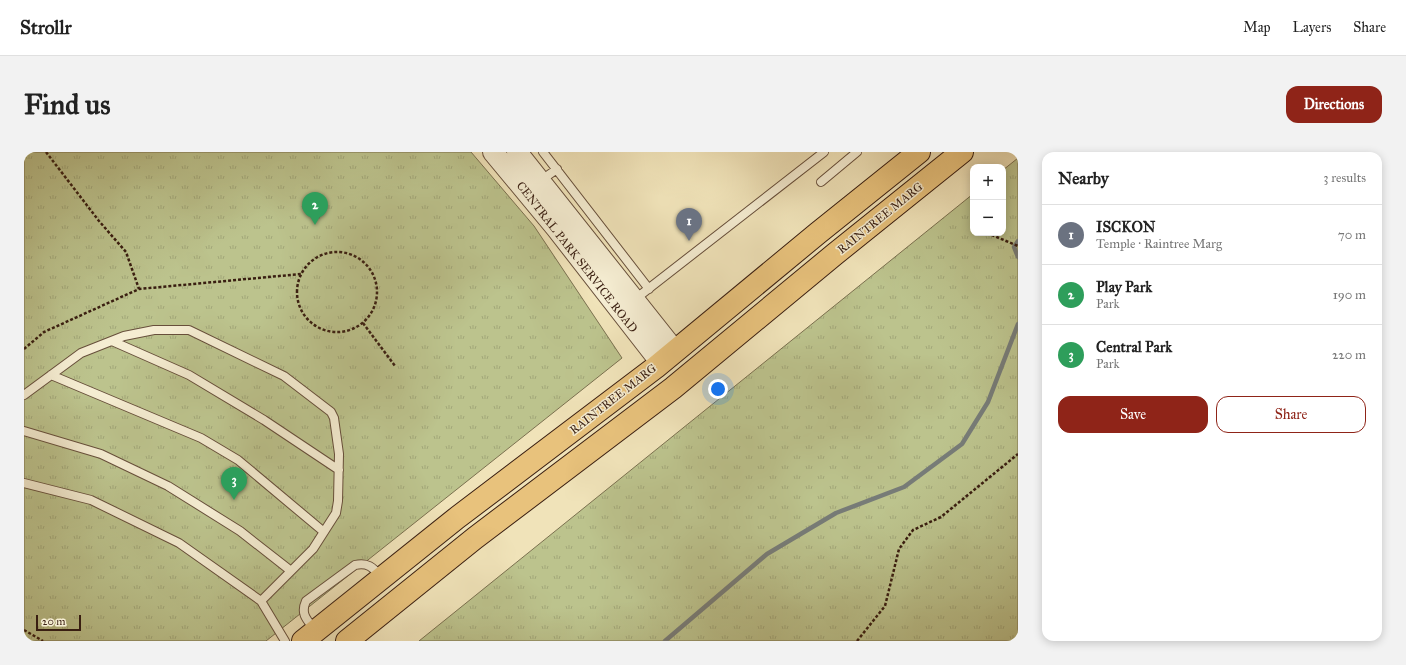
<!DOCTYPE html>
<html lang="en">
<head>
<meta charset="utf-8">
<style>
	body { margin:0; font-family:"IM FELL Great Primer",serif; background:#f2f2f2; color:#222 }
	.controls { position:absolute; right:12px; top:12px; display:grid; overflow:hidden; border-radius:8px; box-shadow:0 2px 10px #0003 }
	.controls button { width:36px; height:36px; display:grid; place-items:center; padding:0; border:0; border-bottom:1px solid #e0e0e0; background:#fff; color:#222; font:20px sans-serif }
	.scale { position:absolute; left:12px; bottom:10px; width:45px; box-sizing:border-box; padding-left:4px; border:2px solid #391e11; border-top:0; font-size:11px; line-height:14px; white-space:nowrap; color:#391e11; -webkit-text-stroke:3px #f5edd2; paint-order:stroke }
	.you { position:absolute; left:694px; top:237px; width:14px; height:14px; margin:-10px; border:3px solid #fff; border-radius:50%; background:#1a73e8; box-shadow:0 0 0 6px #1a73e833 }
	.badge { display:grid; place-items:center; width:26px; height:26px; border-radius:50%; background:#8f2418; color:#fff; font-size:13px; font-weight:700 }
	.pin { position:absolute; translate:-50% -33px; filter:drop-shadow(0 1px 2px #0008) }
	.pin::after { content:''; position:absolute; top:21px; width:14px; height:12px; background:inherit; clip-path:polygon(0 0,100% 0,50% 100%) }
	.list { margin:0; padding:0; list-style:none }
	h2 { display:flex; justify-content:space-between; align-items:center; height:52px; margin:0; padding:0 16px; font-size:17px }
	h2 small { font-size:13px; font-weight:400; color:#767676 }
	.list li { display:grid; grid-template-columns:26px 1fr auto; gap:12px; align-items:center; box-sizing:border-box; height:60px; padding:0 16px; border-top:1px solid #e0e0e0 }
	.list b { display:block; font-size:15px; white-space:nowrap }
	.list p { margin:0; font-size:13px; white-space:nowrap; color:#767676 }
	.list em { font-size:13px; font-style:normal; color:#767676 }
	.actions { display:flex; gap:8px; padding:12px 16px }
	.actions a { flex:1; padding:9px 0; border:1px solid #8f2418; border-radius:12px; text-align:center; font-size:14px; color:#8f2418 }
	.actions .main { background:#8f2418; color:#fff }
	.map { position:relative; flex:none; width:994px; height:489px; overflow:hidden; border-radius:12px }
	header { display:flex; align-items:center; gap:24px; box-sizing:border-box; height:56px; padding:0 20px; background:#fff; border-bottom:1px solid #e0e0e0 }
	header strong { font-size:19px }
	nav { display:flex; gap:22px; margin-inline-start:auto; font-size:14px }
	.intro { display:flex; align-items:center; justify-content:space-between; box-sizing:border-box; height:96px; padding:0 24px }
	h1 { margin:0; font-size:28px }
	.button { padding:10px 18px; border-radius:12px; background:#8f2418; color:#fff; font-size:14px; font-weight:700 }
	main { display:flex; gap:24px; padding:0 24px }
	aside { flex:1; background:#fff; border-radius:12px; box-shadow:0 2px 10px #0003 }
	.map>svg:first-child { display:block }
</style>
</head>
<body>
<header>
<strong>Strollr</strong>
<nav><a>Map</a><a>Layers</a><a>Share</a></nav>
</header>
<div class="intro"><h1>Find us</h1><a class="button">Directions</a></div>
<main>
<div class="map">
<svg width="994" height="489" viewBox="0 0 994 489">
	<defs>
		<pattern id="grass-tufts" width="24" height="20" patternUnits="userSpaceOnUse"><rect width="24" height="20" fill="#bcc38d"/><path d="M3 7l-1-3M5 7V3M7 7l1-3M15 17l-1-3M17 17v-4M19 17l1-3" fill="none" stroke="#a2a779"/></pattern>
	</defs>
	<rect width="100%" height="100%" fill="#f0e3b9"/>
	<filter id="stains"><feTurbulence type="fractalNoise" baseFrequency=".005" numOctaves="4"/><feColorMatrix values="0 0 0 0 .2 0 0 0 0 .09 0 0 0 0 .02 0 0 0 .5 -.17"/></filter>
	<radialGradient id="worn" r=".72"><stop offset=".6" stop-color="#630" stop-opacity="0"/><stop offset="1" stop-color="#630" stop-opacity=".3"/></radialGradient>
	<path fill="url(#grass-tufts)" stroke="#7a704f" d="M0 0H447L510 74 598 206 242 489H0Z
		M994 6V489H395L949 42V81H979V18Z"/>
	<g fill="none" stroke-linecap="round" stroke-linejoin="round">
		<path stroke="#777c78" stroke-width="4.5" d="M994 89 990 95 994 105
			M641 489 743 402 812 361 880 335 938 292 964 250 994 172"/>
		<g stroke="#674f3b" stroke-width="10">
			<path id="service" d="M519 0 625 137
				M516 29 533 17
				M797 30 833 0
				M610 148 800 0
				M88 189 165 223 240 268 315 318
				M27 223 177 286 214 308 300 380
				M0 243 57 201 100 184 130 178H165L260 224 307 260 310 266 315 302 314 349 312 361 289 397 237 449 261 489
				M0 279 77 302 144 334 216 379 267 419
				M0 331 67 348 155 391 237 449
				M291 478C283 468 276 462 282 449L331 413C343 410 349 415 357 425"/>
		</g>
		<g stroke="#674f3b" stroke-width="22">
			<path id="tertiary" d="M469 0 532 76 637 211
				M493 0 651 199"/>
		</g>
		<g stroke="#391e11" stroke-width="24">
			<path id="primary" d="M279 489 434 365 632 215 794 81 895 0
				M323 489 451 386 649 236 811 102 938 0"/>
		</g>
		<path stroke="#391e11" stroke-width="2.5" stroke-dasharray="3 2" stroke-linecap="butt" d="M22 0 75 69 102 100 115 137
			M963 81 994 94
			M273 140a40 40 0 1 1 80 0a40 40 0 1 1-80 0Z
			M339 171 371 214
			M0 197 20 180 115 137 277 122
			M0 478 19 489
			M833 489 861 454 875 397 889 378 917 365 994 302"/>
		<use href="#service" stroke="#f5edd2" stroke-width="8"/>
		<use href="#tertiary" stroke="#f5edd2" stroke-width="20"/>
		<use href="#primary" stroke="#e8c27c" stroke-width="22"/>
	</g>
	<g text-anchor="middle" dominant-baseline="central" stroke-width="3" stroke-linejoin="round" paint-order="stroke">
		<g font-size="12" fill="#391e11" stroke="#f5edd2">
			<text transform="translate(856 66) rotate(-39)">RAINTREE MARG</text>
			<text transform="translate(553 105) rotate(52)">CENTRAL PARK SERVICE ROAD</text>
			<text transform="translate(589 247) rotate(-38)">RAINTREE MARG</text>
		</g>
	</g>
	<rect width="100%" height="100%" filter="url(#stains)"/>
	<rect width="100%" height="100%" fill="url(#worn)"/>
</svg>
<div class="controls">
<button>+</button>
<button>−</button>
</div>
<div class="scale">20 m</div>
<div class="you"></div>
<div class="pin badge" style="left:665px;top:89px;background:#6b7280">1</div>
<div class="pin badge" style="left:291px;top:73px;background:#2e9e5b">2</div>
<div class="pin badge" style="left:210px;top:348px;background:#2e9e5b">3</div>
</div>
<aside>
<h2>Nearby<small>3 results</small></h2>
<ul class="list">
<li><span class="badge" style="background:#6b7280">1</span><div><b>ISCKON</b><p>Temple · Raintree Marg</p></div><em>70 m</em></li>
<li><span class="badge" style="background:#2e9e5b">2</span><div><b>Play Park</b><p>Park</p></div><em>190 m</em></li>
<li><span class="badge" style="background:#2e9e5b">3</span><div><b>Central Park</b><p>Park</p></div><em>220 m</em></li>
</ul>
<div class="actions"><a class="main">Save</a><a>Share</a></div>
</aside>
</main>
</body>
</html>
